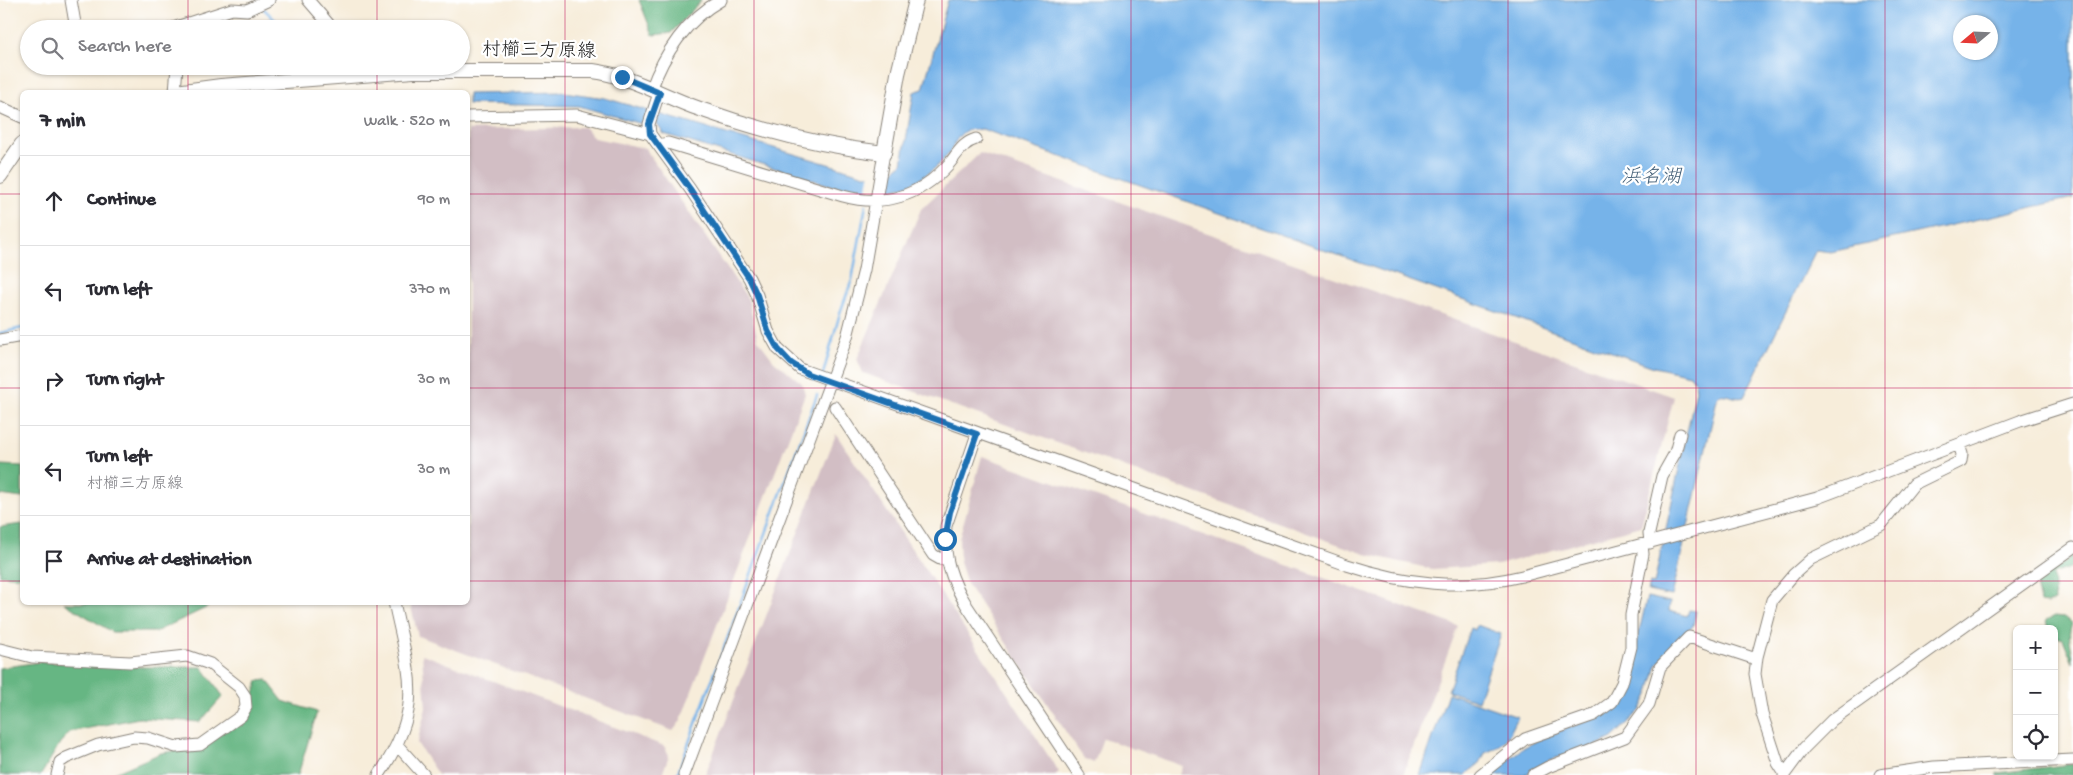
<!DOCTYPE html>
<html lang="en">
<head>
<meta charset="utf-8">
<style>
	body { margin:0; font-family:"Gochi Hand","Klee One",sans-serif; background:#f2f2f3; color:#2b2b33 }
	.controls { position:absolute; right:15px; bottom:15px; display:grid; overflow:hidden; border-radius:8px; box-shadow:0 1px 4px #0004 }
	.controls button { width:45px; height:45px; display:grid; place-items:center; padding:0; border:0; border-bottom:1px solid #e1e1e2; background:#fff; color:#2b2b33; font:25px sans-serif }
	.compass { position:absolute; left:1953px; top:15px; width:45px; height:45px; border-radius:50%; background:#fff; box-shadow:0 1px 4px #0004; rotate:251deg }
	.stop { position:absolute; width:15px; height:15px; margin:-11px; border:4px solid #1f6fb2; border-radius:50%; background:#fff }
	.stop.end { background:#1f6fb2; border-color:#fff; box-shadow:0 1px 5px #0008 }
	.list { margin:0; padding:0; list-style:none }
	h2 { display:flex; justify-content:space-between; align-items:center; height:65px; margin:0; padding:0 20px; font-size:21px }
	h2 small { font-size:16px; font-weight:400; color:#7c7c81 }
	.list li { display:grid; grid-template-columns:32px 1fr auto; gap:15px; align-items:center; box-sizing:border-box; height:90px; padding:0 20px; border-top:1px solid #e1e1e2 }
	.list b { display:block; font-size:19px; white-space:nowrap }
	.list p { margin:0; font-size:16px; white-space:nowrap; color:#7c7c81 }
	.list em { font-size:16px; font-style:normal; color:#7c7c81 }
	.icon { flex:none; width:28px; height:28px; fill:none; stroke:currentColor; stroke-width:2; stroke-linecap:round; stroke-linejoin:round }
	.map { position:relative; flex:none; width:2073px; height:775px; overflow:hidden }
	.search { position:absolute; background:#fff; box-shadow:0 1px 4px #0004; left:20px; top:20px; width:450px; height:55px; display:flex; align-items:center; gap:12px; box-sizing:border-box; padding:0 18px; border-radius:28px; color:#7c7c81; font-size:19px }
	.panel { position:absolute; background:#fff; box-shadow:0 1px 4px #0004; left:20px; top:90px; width:450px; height:515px; border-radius:8px }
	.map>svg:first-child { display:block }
</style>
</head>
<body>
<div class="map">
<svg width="2073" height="775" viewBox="0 0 2073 775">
	<rect width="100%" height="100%" fill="#fff"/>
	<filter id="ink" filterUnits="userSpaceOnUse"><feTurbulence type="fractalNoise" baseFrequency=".02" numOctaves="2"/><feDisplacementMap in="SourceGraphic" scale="10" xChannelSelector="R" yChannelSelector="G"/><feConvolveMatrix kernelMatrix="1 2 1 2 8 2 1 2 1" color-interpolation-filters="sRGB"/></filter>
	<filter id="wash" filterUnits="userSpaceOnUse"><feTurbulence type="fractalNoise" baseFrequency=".0096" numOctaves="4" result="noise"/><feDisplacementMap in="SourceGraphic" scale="20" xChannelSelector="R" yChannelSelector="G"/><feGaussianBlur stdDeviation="1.12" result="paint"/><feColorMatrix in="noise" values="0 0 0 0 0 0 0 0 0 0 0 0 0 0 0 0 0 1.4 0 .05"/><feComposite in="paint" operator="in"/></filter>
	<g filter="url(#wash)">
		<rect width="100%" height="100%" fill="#f7edda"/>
		<path fill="#d2bec4" d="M584 127 594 138 645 148 748 299 758 340 774 361 802 383 805 394 680 722 673 731 418 636 410 603 468 602V130Z
			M980 153 1674 397 1641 526 1498 565 1432 569 1365 554 863 373 857 359 921 209Z
			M836 434 1059 772 1055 775H705Z
			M982 456 1458 626 1403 775H1179L1182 766 1103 738 1094 763 1084 759 967 584 960 562 959 539Z
			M422 654 664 746 669 755 662 775H438L417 743 426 708Z"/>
		<path fill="#66b683" stroke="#416950" d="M639 0H702L671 33 653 35Z
			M0 465 22 466V498L0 495Z
			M22 524V577L0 575V527Z
			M2073 556V567L2053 574 2055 601 2047 604 2040 603 2036 584Z
			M64 603H211L208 607 155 632H112Z
			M2054 616 2064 617 2072 624C2066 637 2073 647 2073 663L2063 639 2054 636V629H2048L2046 620Z
			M39 662 137 667H202L223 696 200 722 139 718 70 732 60 743 41 775H0V668Z
			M267 680 283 701 317 712 298 775H110L161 753 203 747 249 712 258 681Z
			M2073 764V775H1996L1997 773Z"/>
		<path fill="#76b3e9" stroke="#496882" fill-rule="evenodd" d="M948 0H2073V198L1831 252 1816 250 1744 397C1736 400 1727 393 1718 395L1672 596 1648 591 1650 583 1654 584 1696 390 1695 382 1690 375 1654 367 982 129C977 130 971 129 967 130 956 135 953 149 946 157 917 189 889 194 849 191L664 134 656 123 642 124 579 106 468 104V94L564 92 605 98 865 175 892 172 902 164 914 92 923 89ZM1960 22H1990V52H1960Z
			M1647 597 1670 602 1669 611 1687 616 1689 610 1696 611 1693 626 1657 665 1649 693 1640 711 1612 738 1595 746 1549 760 1525 775H1488L1523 748 1538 740 1606 713 1619 703 1626 690Z
			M1477 625 1501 634 1478 701 1448 691 1470 628 1475 630Z
			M1448 693 1518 717C1508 737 1506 745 1485 753L1480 763 1465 775H1420Z"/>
		<path fill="#f7edda" d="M893 168 888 194 866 195 870 171Z"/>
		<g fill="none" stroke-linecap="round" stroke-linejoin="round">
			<path stroke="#76b3e9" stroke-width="2.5" d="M262 7 284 29
				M323 66 330 72
				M0 333 22 328
				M823 374 840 313 852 280 866 205
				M677 775 817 395"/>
		</g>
	</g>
	<g filter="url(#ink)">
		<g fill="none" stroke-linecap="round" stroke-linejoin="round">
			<g stroke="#8a847b" stroke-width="13">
				<path id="minor" d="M71 0 76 29
					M308 0 333 29
					M170 29 232 9 247 10 269 0
					M651 90C664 53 687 19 721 0
					M175 92 177 66
					M659 93 649 124 650 134 690 189 749 278 757 295 768 331 778 349 800 369 1347 565C1405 584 1461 591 1522 576L1817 498 2020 421 2073 404
					M0 107 22 117
					M468 117 577 115 650 134
					M658 145 668 143 843 196C883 207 919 197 948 165 957 155 962 143 976 139
					M0 340 22 336
					M835 407 933 555 940 559 946 558
					M977 434 946 526C943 557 951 580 967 606L1079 775
					M1650 543 1649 533 1662 476 1675 453 1680 434
					M0 649 32 657 130 662 187 656 210 664 239 687 245 696 246 707 241 716 200 745 176 747 148 738 134 737 98 745 66 758 60 762 57 775
					M398 746 424 775
					M1785 774 1778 763 1762 714 1755 674 1757 657 1772 600 1794 574 1811 559 1881 525 1914 484 1961 461 1962 454 1959 445
					M379 775C425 707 410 677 394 602
					M684 775 847 337 864 270 884 153
					M1480 775 1525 739 1594 715 1612 702 1622 683 1631 647V615L1643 554 1642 545
					M1533 775 1548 767 1625 737 1649 704 1660 667 1689 637 1756 659
					M1784 775 1804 748 1832 720 2073 548
					M1880 775 1934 767 2073 760"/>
			</g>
			<g stroke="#8a847b" stroke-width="16">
				<path id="major" d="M176 92 221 86 413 71H593C631 76 665 97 700 109 759 130 822 146 884 153L898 74 916 0
					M0 176 22 144"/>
			</g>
			<use href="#minor" stroke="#fff" stroke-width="11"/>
			<use href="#major" stroke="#fff" stroke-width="14"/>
		</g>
	</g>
	<g fill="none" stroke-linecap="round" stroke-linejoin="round" filter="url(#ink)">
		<path stroke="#1f6fb2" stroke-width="6" d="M622 77 660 93 649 124 650 134 690 189 749 278 757 295 768 331 778 349 791 363 808 374 977 434 950 512 945 539"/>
	</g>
	<path fill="none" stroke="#c2185b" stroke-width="1" stroke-opacity="0.55" d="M188 0V29M377 0V29M565 0V775M754 0V775M942 0V775M1131 0V775M1319 0V775M1508 0V775M1696 0V775M1885 0V775M188 66V92M377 66V92M0 194H22M468 194H2073M0 388H22M468 388H2073M0 581H22M468 581H2073M188 602V775M377 602V775"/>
	<g text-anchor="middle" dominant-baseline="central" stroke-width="4.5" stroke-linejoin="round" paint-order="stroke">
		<g font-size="19" fill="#1c1c1c" stroke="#fff">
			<text transform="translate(539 52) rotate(1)">村櫛三方原線</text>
		</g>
		<g font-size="20" font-style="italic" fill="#446078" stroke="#fff">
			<text x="1651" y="178">浜名湖</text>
		</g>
	</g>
</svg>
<div class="controls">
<button>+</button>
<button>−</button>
<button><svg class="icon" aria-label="locate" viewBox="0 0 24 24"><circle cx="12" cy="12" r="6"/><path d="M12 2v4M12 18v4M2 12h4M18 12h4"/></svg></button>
</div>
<svg class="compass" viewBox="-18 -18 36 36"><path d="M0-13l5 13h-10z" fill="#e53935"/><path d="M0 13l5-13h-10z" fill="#7c7c81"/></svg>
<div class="stop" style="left:945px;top:539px"></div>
<div class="stop end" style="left:622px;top:77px"></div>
<div class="search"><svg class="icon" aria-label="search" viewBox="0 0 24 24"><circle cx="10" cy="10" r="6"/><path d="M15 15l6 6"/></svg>Search here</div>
<section class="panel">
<h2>7 min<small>Walk · 520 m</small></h2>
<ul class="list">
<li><svg class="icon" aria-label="ahead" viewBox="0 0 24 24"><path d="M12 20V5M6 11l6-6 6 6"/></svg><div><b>Continue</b></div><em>90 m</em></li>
<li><svg class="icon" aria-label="left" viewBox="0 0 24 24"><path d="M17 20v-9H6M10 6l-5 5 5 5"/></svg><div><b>Turn left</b></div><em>370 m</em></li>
<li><svg class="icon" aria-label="right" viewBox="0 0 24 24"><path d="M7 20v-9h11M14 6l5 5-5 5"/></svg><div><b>Turn right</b></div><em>30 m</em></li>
<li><svg class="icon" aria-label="left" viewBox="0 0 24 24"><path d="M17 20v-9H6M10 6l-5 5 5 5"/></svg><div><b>Turn left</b><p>村櫛三方原線</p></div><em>30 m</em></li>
<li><svg class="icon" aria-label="arrive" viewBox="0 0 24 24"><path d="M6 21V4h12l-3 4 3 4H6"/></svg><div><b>Arrive at destination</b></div></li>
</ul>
</section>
</div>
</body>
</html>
